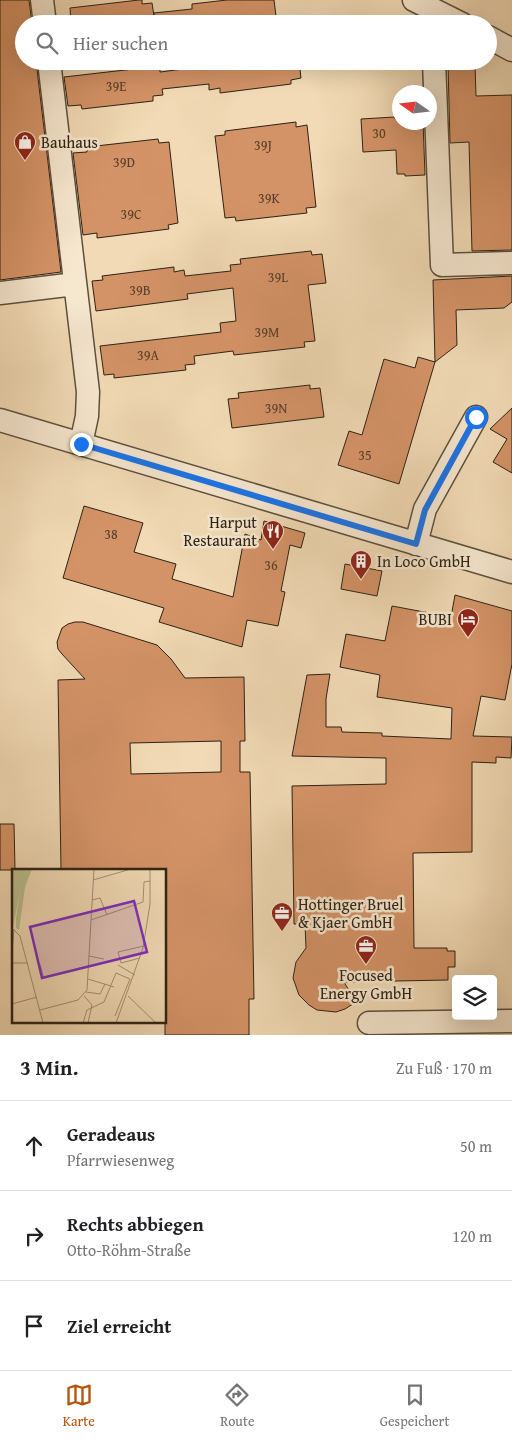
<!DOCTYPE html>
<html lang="de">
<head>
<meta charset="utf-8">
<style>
	body { margin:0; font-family:"Gentium Book Plus",serif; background:#f6f6f6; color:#202124 }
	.controls { position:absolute; right:15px; bottom:15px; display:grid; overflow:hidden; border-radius:5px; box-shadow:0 5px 20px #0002 }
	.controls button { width:45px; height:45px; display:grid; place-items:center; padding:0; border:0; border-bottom:1px solid #e0e0e0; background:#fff; color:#202124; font:25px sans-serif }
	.compass { position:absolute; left:392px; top:85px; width:45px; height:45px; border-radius:50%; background:#fff; box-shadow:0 5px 20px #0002; rotate:284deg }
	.stop { position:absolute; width:15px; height:15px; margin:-11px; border:4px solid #1a73e8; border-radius:50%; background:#fff }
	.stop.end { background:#1a73e8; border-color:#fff; box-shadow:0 1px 5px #0008 }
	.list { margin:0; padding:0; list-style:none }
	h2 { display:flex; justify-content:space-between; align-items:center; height:65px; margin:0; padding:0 20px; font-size:21px }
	h2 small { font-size:16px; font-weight:400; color:#757577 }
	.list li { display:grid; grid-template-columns:32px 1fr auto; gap:15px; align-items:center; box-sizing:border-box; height:90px; padding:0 20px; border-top:1px solid #e0e0e0 }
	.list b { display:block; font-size:19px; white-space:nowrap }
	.list p { margin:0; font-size:16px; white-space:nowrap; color:#757577 }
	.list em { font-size:16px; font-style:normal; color:#757577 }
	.icon { flex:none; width:28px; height:28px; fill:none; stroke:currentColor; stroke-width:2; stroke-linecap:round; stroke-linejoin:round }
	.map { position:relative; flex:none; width:512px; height:1035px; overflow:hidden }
	.search { position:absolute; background:#fff; box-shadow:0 5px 20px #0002; left:15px; right:15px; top:15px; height:55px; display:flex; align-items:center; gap:12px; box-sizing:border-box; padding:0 18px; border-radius:28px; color:#757577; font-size:19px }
	.sheet { height:335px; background:#fff }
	nav { display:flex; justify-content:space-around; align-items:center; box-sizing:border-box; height:70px; border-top:1px solid #e0e0e0; background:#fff; font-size:14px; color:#757577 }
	nav a { display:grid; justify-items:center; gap:2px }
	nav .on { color:#b45309 }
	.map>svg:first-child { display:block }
</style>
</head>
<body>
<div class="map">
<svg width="512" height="1035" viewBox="0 0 512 1035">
	<rect width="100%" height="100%" fill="#f1dab5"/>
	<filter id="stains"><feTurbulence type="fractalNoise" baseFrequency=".004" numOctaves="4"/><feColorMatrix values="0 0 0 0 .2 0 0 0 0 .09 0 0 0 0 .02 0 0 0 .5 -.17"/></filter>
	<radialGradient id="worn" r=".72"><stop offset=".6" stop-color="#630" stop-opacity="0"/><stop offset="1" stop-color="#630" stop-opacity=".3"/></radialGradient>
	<path fill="#d49367" stroke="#2d2215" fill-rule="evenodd" d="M0 0H29L32 24H24V61H36L61 272 0 280Z
		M139 0H142V4L152 3 155 23 154 13 192 9V4L227 0H274L277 24H71L70 8Z
		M206 61H299L301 78 291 80V84L220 93V88L209 90V84L162 89 163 95 153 96V101L82 109 81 105 68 106 64 77 160 66V72L206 66Z
		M448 64H475L476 96 512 95V250L472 251 469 142 450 143Z
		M395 117V119H400V122H423L425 175 405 176V174H397L396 150 363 152 361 119Z
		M296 122V127L307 125 316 207 306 208 307 213 236 221 235 217 225 218 215 136 225 135V131Z
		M158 139 159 143 169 142 178 223 168 225 169 229 97 238V233L83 235 73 153 87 152V147Z
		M311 251 312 255 322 254 326 283 308 285 315 341 304 342 305 347 234 355 233 351 194 356 195 364 185 365 186 370 114 378V374L104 375 100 346 221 332 220 323 236 321 233 288 187 294 188 299 96 311 92 281 103 280 102 276 174 267V272L184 270 185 276 231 271 230 265 241 264 240 259Z
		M512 276V302L504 308 456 310 457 345 435 362 433 280Z
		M418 357 435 362 399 484 338 465 349 431 362 435 384 359 415 368Z
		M310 385V389L320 388 324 417 232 428 228 399 239 398 238 393Z
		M512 408V473L493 462 507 439 490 429Z
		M84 506 143 523 134 552 176 564 172 579 233 597 245 534 261 540 264 521 305 533 301 548 290 545 281 591 285 592 278 626 247 620 242 647 159 622 164 608 63 578Z
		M345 564 382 571 377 596 341 589Z
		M455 595 512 611V664L505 700 481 696 473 736 512 737 511 758 496 757V763L472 762V852L413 853 414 948H447V951H455V967H448V980L344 982 356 1002 345 1009 336 1012 317 1010 309 1005 299 995 293 978 296 962 306 948 305 924H294L292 786 386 784V758L292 756 307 675 330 674 326 699V727H341L342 732 382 733V736L451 739 452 708 377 697 380 675 340 667 346 634 385 641 392 606 451 617Z
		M75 622H83L157 645 171 659 185 678 244 677 245 741H240V772H250L254 999H249V1035H165V870H61L58 680 85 679 62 654 58 649 57 642 62 628 68 624ZM221 741V772L131 774 130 743Z
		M0 824H14L15 870H0Z"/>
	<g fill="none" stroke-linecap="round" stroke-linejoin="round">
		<g stroke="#5e503d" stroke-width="25">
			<path id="minor" d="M42 0 45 24
				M414 0 462 24
				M488 37 512 50
				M49 61 88 392 87 416 81 444
				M434 61 442 265 512 263
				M0 293 75 284
				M0 420 512 572
				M416 544 425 509 476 417
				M369 1023 512 1021"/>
		</g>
		<use href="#minor" stroke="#f6e7cf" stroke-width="22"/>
	</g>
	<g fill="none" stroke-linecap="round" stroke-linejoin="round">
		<path stroke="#1a73e8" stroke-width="6" d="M81 444 416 544 425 510 476 417"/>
	</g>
	<defs>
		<g id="shop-pin" transform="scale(1.125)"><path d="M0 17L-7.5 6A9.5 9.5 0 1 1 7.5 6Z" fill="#8f2418" stroke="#f6e7cf"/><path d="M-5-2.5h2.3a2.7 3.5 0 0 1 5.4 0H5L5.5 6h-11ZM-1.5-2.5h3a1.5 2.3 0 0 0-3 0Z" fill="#fff"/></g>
		<g id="restaurant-pin" transform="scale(1.125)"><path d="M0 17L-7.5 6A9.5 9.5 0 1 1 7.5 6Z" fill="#8f2418" stroke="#f6e7cf"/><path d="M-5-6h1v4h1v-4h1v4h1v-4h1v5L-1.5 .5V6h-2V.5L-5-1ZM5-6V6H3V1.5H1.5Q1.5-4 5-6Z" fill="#fff"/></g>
		<g id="building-pin" transform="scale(1.125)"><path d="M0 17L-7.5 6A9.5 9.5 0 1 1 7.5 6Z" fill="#8f2418" stroke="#f6e7cf"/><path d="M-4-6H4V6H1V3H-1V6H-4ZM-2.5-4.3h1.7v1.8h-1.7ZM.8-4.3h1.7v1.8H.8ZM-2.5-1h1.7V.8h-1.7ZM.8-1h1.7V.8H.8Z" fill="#fff"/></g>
		<g id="hotel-pin" transform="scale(1.125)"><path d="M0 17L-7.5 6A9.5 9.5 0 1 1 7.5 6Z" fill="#8f2418" stroke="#f6e7cf"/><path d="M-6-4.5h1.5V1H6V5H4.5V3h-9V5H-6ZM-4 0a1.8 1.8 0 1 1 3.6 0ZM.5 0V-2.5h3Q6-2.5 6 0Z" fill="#fff"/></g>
		<g id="office-pin" transform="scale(1.125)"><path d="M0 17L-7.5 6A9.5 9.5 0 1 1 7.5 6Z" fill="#8f2418" stroke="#f6e7cf"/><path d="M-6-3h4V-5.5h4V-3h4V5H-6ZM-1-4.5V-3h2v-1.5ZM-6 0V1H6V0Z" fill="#fff"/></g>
	</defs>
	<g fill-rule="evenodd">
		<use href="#shop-pin" x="25" y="142"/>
		<use href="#restaurant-pin" x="273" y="531"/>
		<use href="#building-pin" x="361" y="561"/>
		<use href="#hotel-pin" x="468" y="619"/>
		<use href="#office-pin" x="282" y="913"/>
		<use href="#office-pin" x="366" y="946"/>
	</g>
	<g text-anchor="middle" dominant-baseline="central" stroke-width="5" stroke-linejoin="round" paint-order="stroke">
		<g font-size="14" fill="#573e2a">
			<text x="116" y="86">39E</text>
			<text x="379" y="133">30</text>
			<text x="263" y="145">39J</text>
			<text x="124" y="162">39D</text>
			<text x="269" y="198">39K</text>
			<text x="131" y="214">39C</text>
			<text x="278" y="277">39L</text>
			<text x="140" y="290">39B</text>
			<text x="267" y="332">39M</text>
			<text x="148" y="355">39A</text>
			<text x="276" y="408">39N</text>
			<text x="365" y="455">35</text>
			<text x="111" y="534">38</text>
			<text x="271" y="565">36</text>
		</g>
		<g font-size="16" fill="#2d2215" stroke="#f6e7cf" text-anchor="start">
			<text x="41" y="142">Bauhaus</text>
			<text x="257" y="522" text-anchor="end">Harput<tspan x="257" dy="18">Restaurant</tspan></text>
			<text x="377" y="561">In Loco GmbH</text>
			<text x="452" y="619" text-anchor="end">BUBI</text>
			<text x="298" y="904">Hottinger Bruel<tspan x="298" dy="18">&amp; Kjaer GmbH</tspan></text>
			<text x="366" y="975" text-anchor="middle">Focused<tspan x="366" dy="18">Energy GmbH</tspan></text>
		</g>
	</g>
	<g transform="translate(12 869)">
		<rect width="154" height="154" fill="#f1dab5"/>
		<path d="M0 0H20L13 18 7 61 4 59V49L9 18 1 58Z" fill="#b9c08e"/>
		<path fill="none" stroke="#a39075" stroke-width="1" d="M81 11 119 0M80 31 88 29 95 46M79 51 131 33 132 13 138 12M0 59 8 67 31 154M0 85 2 60M77 87 92 90M128 89 109 94 106 83 132 77M0 94H16M28 95 32 110M106 96 123 106M76 110 102 118M74 123 88 125 93 115M72 127 80 136 76 154M116 127 144 154M0 135 25 128M28 141 66 131 75 121 82 0M71 154 75 141 92 133 104 104 118 110 103 147M104 154 131 79 138 35V0"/>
		<path fill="#7b2cbf" fill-opacity="0.15" stroke="#7b2cbf" stroke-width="2.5" d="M122 32 135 83 30 109 18 58Z"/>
		<rect width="154" height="154" fill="none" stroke="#2d2215" stroke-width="2.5"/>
	</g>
	<rect width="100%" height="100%" filter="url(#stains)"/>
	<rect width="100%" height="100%" fill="url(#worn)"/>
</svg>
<div class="controls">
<button><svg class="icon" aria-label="layers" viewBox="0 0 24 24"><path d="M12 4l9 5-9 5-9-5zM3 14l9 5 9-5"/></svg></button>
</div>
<svg class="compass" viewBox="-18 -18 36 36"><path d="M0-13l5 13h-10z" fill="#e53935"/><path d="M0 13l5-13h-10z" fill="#757577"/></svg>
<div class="stop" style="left:476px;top:417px"></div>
<div class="stop end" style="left:81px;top:444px"></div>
<div class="search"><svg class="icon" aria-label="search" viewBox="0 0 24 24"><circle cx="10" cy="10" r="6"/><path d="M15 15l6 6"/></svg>Hier suchen</div>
</div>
<section class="sheet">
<h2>3 Min.<small>Zu Fuß · 170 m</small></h2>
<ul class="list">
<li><svg class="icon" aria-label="ahead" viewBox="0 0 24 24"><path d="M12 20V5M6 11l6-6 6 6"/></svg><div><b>Geradeaus</b><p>Pfarrwiesenweg</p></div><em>50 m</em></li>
<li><svg class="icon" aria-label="right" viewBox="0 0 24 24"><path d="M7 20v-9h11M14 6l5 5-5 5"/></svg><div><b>Rechts abbiegen</b><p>Otto-Röhm-Straße</p></div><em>120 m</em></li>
<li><svg class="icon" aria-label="arrive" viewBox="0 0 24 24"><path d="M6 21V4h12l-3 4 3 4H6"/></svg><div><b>Ziel erreicht</b></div></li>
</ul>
</section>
<nav>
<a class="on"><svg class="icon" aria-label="map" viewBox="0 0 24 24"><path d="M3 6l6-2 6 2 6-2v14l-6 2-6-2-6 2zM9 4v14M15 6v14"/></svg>Karte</a>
<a><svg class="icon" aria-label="directions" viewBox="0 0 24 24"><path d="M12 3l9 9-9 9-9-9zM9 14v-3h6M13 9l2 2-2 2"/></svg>Route</a>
<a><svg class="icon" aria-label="saved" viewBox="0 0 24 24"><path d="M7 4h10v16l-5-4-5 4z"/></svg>Gespeichert</a>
</nav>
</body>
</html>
